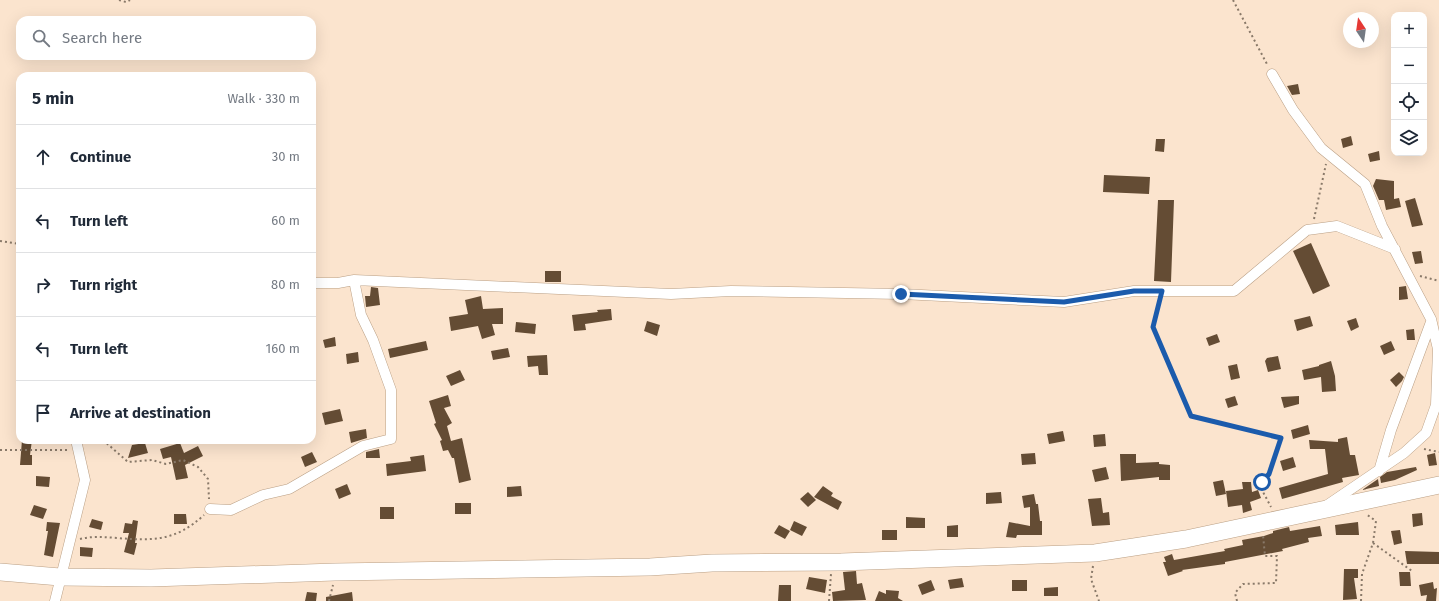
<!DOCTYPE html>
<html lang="en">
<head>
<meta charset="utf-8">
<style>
	body { margin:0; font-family:"Fira Sans",sans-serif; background:#f6f6f7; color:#1f2937 }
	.controls { position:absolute; right:12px; top:12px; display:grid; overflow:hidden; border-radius:8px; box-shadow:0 4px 16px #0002 }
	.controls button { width:36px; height:36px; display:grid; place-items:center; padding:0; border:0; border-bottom:1px solid #e0e1e3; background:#fff; color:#1f2937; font:20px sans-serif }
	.compass { position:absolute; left:1343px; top:12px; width:36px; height:36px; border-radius:50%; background:#fff; box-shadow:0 4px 16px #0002; rotate:347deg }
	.stop { position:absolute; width:12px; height:12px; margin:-9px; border:3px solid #1b5bac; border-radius:50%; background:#fff }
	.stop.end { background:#1b5bac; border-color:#fff; box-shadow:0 1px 4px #0008 }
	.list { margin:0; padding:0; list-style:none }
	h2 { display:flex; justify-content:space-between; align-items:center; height:52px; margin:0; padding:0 16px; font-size:17px }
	h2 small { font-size:13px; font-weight:400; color:#747a83 }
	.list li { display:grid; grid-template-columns:26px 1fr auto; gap:12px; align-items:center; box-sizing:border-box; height:64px; padding:0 16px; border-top:1px solid #e0e1e3 }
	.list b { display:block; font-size:15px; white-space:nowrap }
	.list em { font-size:13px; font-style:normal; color:#747a83 }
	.icon { flex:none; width:22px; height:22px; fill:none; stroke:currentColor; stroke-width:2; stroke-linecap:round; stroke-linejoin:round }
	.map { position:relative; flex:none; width:1439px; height:601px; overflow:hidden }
	.search { position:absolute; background:#fff; box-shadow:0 4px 16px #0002; left:16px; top:16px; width:300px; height:44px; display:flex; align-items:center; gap:10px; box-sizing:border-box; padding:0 14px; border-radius:12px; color:#747a83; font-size:15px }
	.panel { position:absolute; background:#fff; box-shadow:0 4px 16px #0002; left:16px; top:72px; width:300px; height:372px; border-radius:12px }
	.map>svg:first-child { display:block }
</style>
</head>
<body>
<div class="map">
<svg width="1439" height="601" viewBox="0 0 1439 601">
	<rect width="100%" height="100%" fill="#fbe4ce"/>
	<path fill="#644c34" d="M1298 84 1300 94 1292 95 1287 86Z
		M1351 136 1353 145 1343 148 1341 139Z
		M1156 139H1165L1164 152 1155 151Z
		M1379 151 1380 160 1370 162 1368 154Z
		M1104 175 1150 177 1149 194 1103 192Z
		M1376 179 1394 181V199L1399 198 1401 207 1386 210 1384 200H1379L1373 186Z
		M1415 198 1423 225 1412 227 1405 201Z
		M1158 200H1174L1171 282 1154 281Z
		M1311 243 1330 286 1313 294 1293 251Z
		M1421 251 1423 263 1415 264 1412 252Z
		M545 271H561V282H545Z
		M1406 286 1408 299 1399 300V287Z
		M371 287 378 288 380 305 366 307 365 296H370Z
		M481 296 483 309 503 308V324H492L495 335 482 339 478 326 451 331 449 317 468 314 465 300Z
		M611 309 612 320 585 324 586 330 574 331 572 315 598 312 597 310Z
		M1310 316 1313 326 1297 331 1294 320Z
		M1356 318 1359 327 1351 331 1347 321Z
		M647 321 660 325 657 336 644 331Z
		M516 322 536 324 535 334 515 332Z
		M1414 329 1415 340H1407L1406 330Z
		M1217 334 1220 342 1209 346 1206 338Z
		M335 337 336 346 325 348 323 340Z
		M426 341 428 350 390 358 388 349Z
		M1391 341 1395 350 1384 355 1380 346Z
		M508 348 510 357 493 360 491 351Z
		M358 352 359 362 347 364 346 354Z
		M547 355 548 375H539L538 366 528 367 527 356Z
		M1278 356 1281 369 1268 372 1265 361 1267 358Z
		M1331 361 1335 376 1336 391 1322 392 1321 377 1304 380 1302 370 1319 366V365Z
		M1237 364 1240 378 1231 380 1228 366Z
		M460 370 465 380 451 386 446 376Z
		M1399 372 1404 377 1402 381 1396 387 1390 380Z
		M448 395 451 406 444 408 452 423 447 426 451 441 462 438 471 480 459 483 454 458H452L448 450 443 451 440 441 442 440 434 424 436 423 429 401Z
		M1235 396 1238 405 1228 408 1225 399Z
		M1299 396V404L1284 408 1281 397Z
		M340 409 343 421 325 425 322 413Z
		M1308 425 1310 434 1293 439 1291 430Z
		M366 429 367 438 351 443 349 432Z
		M1063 431 1065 441 1049 444 1047 434Z
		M1105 434 1106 446 1094 447 1093 435Z
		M1347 437 1350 455H1355L1359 475 1342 478 1343 482 1282 499 1279 488 1328 474 1325 449H1310L1309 440 1338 442V439Z
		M22 440H32L30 455H32V465H20Z
		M145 443 148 453 128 458 132 445Z
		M180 443 184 453 198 446 203 456 185 465 188 478 176 480 171 457 163 459 160 449Z
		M379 449 380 458H366V452Z
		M312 452 317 462 305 467 301 457Z
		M1035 453 1036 464 1022 465 1021 454Z
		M1435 453 1437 465 1429 466 1427 455Z
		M1120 454H1136V463L1159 462V464L1170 465V480H1159V477L1121 481Z
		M424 455 426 471 387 476 386 464 411 461 410 457Z
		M1293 457 1296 467 1283 471 1280 461Z
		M1106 467 1109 479 1095 482 1092 470Z
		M1416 467 1417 470 1395 480 1381 483 1380 477 1387 472Z
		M36 476 50 477 49 487 36 486Z
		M1378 479 1379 486 1362 490Z
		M1223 480 1226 494 1216 496 1213 482Z
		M1242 482H1251L1252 492 1258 490 1261 498 1250 502 1252 510 1243 513 1242 505 1228 507 1226 491 1243 489Z
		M347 484 351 494 339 499 335 489Z
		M521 486 522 496 507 497V487Z
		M823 486 833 493 831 496 842 502 838 510 814 497Z
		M808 492 816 500 808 507 800 499Z
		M1001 492 1002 503 986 504V493Z
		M1034 494 1036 504H1038L1040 521H1042V535H1017L1016 538 1006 537 1009 522 1030 526V507L1024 508 1022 496Z
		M1101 498 1103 513 1109 512 1110 525 1092 526 1088 499Z
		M455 503H471V514H455Z
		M34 505 47 509 43 519 30 515Z
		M380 507H394V519H380Z
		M1422 513 1423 525 1413 527 1412 514Z
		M174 514H186L187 524H174Z
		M906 517 925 518V528H906Z
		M92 519 103 522 101 530 89 527Z
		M133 520 138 521 135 543H137L134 555 124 552 129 533H123L125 523 132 524Z
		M794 521 807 527 802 536 790 530Z
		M47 522 60 523 53 557 44 555 48 531H46Z
		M1358 522 1359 535H1336L1335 525Z
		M779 525 790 531 785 539 774 533Z
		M958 525V537H947V526Z
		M1320 526 1322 536 1308 538 1309 542 1282 549 1283 551 1225 562V564L1182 570 1183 571 1168 576 1163 562H1166L1164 557 1172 554 1174 560 1225 551 1224 549 1243 545 1242 540 1264 536 1273 533V531L1289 527 1290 531Z
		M882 530H897V540H882Z
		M1400 530 1402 543 1394 545 1391 531Z
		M80 547 93 548 92 557 80 556Z
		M1405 551 1439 552V564H1407Z
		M1344 569H1358V578H1354L1357 599 1343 600Z
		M856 571 857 584 862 583 866 600 833 601 832 592 845 590 843 572Z
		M1399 572H1410L1411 586H1400Z
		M809 577 827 580 825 593 806 589Z
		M962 578 964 587 950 589 948 580Z
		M931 580 935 590 922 595 918 585Z
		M1012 580H1027V591H1012Z
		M1433 582 1434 589 1437 588 1436 601H1426L1427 595 1421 596 1419 585Z
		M779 585H791V601H778Z
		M1058 587V596H1044V588Z
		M886 590 899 591 898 598 903 601H875L879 591 886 594Z
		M307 592 317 593 316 601H305Z
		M352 592 353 601H326V597Z"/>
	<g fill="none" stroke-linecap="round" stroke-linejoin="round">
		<g stroke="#ba9f84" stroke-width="11">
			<path id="minor" d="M1272 74 1293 110 1321 148 1365 184 1382 226 1431 319 1438 349 1436 405 1426 433 1404 453 1326 506
				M312 283H338L354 280 671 294 731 291 901 294 1064 302 1134 291H1234L1307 230 1337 226 1395 249
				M1379 471 1391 430 1431 322
				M210 509 231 510 263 495 289 489 363 446 391 439V390L373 340 361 315 354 280
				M55 601 85 480 76 440"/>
		</g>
		<g stroke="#ba9f84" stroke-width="18">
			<path id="trunk" d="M0 572 60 577 151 578 335 572 650 567 712 563 841 562 1095 553 1186 539 1439 485"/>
		</g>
		<path stroke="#897969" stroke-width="2" stroke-dasharray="2 3" stroke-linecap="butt" d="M119 0 126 2 130 0
			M1233 0 1268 66
			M1314 219 1326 164
			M0 241 20 244
			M1420 276 1439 281
			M1159 301 1153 327 1191 415 1281 438 1269 474 1262 482V490L1271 507
			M103 440 128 462 152 460 166 464 183 460 198 467 208 479 209 499
			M1424 449 1439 452
			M0 450H69
			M80 539C92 536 104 537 117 538 153 541 176 541 204 515
			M1373 543 1412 571
			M1093 566 1091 579 1099 601
			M329 601 333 585
			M829 601 831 574
			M1237 601 1235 593 1243 584 1276 583 1277 556H1265L1263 535
			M1361 601 1362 574 1373 543 1376 521 1366 514"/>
		<use href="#minor" stroke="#fff" stroke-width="10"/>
		<use href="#trunk" stroke="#fff" stroke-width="17"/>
	</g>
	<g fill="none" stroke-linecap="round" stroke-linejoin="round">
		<path stroke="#1b5bac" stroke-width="5" d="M901 294 1064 302 1134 291H1162L1153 327 1191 416 1281 438 1269 474 1262 482"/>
	</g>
</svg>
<div class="controls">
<button>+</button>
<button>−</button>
<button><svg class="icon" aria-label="locate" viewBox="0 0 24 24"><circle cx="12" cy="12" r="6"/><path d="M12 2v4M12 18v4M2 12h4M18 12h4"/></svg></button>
<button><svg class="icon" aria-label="layers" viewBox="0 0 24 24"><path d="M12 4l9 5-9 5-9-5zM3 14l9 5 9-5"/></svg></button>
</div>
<svg class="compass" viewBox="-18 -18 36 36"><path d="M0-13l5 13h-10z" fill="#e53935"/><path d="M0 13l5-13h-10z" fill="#747a83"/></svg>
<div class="stop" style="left:1262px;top:482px"></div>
<div class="stop end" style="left:901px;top:294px"></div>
<div class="search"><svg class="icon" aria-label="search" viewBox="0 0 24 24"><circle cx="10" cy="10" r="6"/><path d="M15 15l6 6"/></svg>Search here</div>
<section class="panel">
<h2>5 min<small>Walk · 330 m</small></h2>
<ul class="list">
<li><svg class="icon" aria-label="ahead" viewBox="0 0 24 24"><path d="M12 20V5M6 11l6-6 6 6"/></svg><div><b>Continue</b></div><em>30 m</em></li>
<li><svg class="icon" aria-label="left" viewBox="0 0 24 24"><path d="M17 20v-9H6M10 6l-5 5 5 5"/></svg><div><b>Turn left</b></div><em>60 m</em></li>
<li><svg class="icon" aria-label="right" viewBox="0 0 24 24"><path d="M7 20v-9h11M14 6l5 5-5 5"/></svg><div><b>Turn right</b></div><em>80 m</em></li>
<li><svg class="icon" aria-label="left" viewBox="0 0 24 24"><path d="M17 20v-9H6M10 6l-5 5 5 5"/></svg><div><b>Turn left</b></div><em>160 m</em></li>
<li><svg class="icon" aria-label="arrive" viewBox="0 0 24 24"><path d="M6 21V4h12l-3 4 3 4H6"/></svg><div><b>Arrive at destination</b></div></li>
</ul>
</section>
</div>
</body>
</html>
